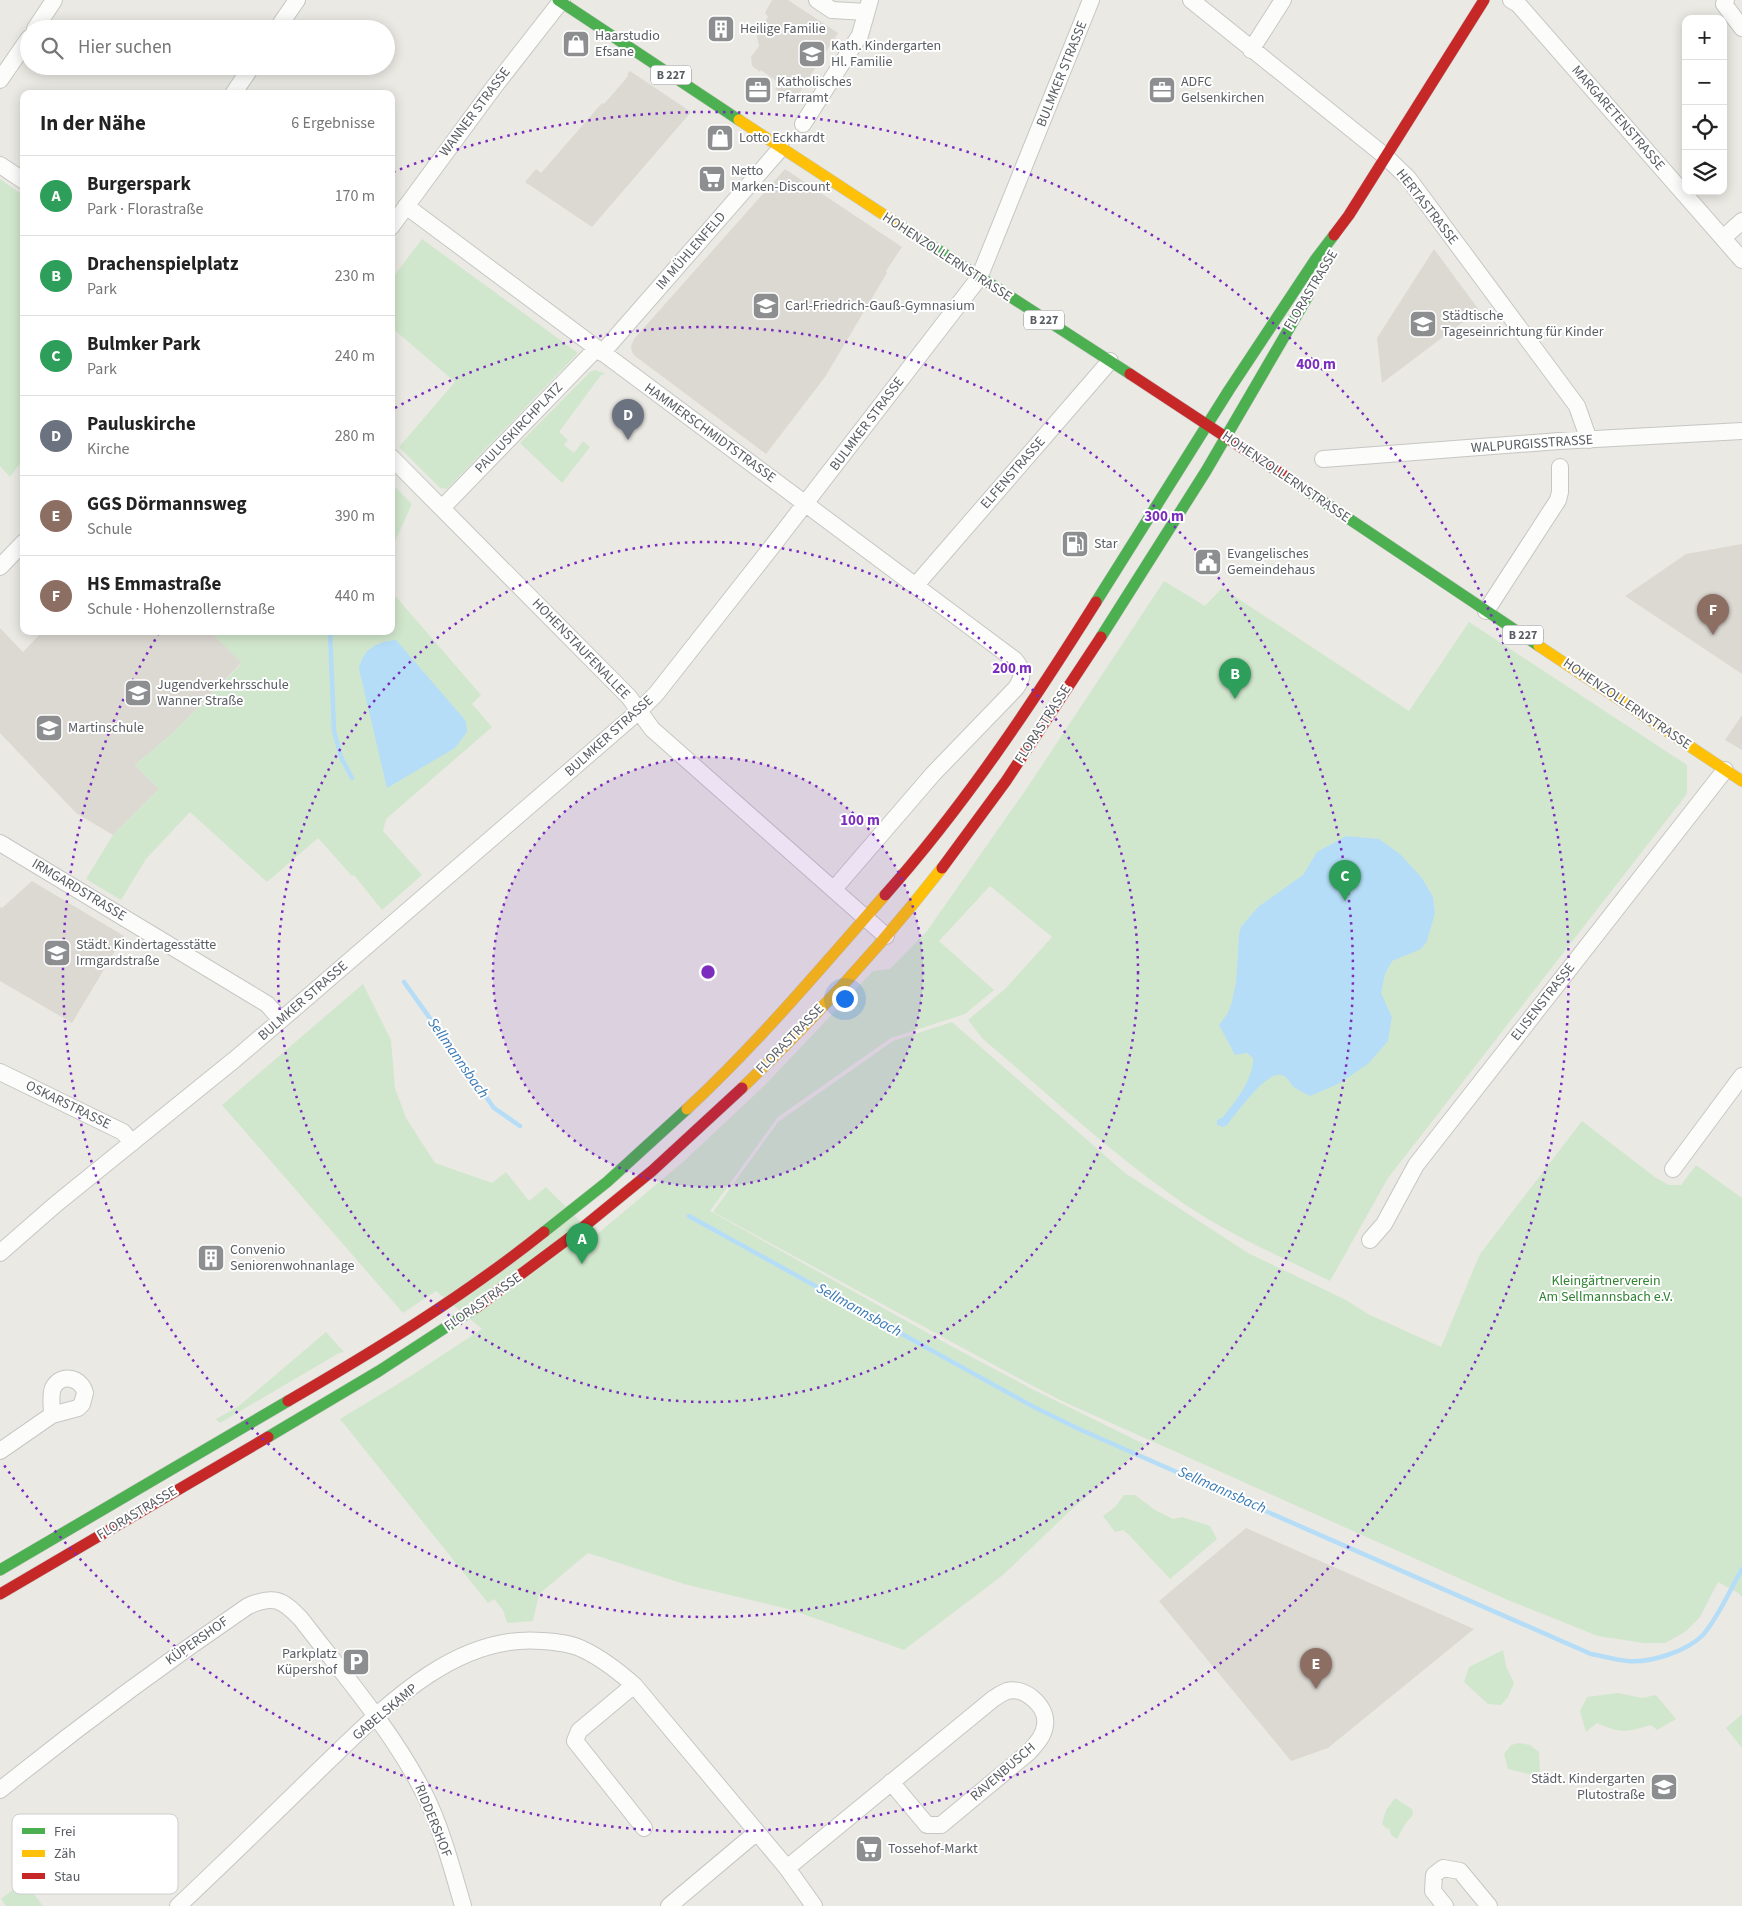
<!DOCTYPE html>
<html lang="de">
<head>
<meta charset="utf-8">
<style>
	body { margin:0; font-family:"Source Sans 3",sans-serif; background:#f6f6f6; color:#222 }
	.controls { position:absolute; right:15px; top:15px; display:grid; overflow:hidden; border-radius:10px; box-shadow:0 2px 12px #0003 }
	.controls button { width:45px; height:45px; display:grid; place-items:center; padding:0; border:0; border-bottom:1px solid #e0e0e0; background:#fff; color:#222; font:25px sans-serif }
	.you { position:absolute; left:844px; top:998px; width:18px; height:18px; margin:-12px; border:4px solid #fff; border-radius:50%; background:#1a73e8; box-shadow:0 0 0 8px #1a73e833 }
	.badge { display:grid; place-items:center; width:32px; height:32px; border-radius:50%; background:#2563eb; color:#fff; font-size:16px; font-weight:700 }
	.pin { position:absolute; translate:-50% -41px; filter:drop-shadow(0 1px 2px #0008) }
	.pin::after { content:''; position:absolute; top:26px; width:18px; height:15px; background:inherit; clip-path:polygon(0 0,100% 0,50% 100%) }
	.list { margin:0; padding:0; list-style:none }
	h2 { display:flex; justify-content:space-between; align-items:center; height:65px; margin:0; padding:0 20px; font-size:21px }
	h2 small { font-size:16px; font-weight:400; color:#767676 }
	.list li { display:grid; grid-template-columns:32px 1fr auto; gap:15px; align-items:center; box-sizing:border-box; height:80px; padding:0 20px; border-top:1px solid #e0e0e0 }
	.list b { display:block; font-size:19px; white-space:nowrap }
	.list p { margin:0; font-size:16px; white-space:nowrap; color:#767676 }
	.list em { font-size:16px; font-style:normal; color:#767676 }
	.icon { flex:none; width:28px; height:28px; fill:none; stroke:currentColor; stroke-width:2; stroke-linecap:round; stroke-linejoin:round }
	.map { position:relative; flex:none; width:1742px; height:1906px; overflow:hidden }
	.search { position:absolute; background:#fff; box-shadow:0 2px 12px #0003; left:20px; top:20px; width:375px; height:55px; display:flex; align-items:center; gap:12px; box-sizing:border-box; padding:0 18px; border-radius:28px; color:#767676; font-size:19px }
	.panel { position:absolute; background:#fff; box-shadow:0 2px 12px #0003; left:20px; top:90px; width:375px; height:545px; border-radius:10px }
	.map>svg:first-child { display:block }
</style>
</head>
<body>
<div class="map">
<svg width="1742" height="1906" viewBox="0 0 1742 1906">
	<rect width="100%" height="100%" fill="#eae9e3"/>
	<path fill="#dcd9d2" d="M772 0H788L838 33 794 101 775 89 779 83 761 70 760 72 752 66 751 57 759 46 757 36 768 17 765 13Z
		M630 71 691 112 592 227 525 182 536 169 541 173 602 103 604 104 612 95 628 76 627 74Z
		M785 169 902 247 886 271 887 273 825 377 766 454 635 356 632 352 631 346 634 339Z
		M1434 249 1479 310 1382 383 1377 338Z
		M1742 544V674L1625 596 1686 554Z
		M0 628 23 652 43 631H210L242 662 174 732 135 765 159 789 113 835 76 813 0 733Z
		M1742 715V750L1725 740Z
		M32 881 124 936 72 1023 0 981V907L2 908Z
		M1246 1528 1474 1629 1328 1748 1291 1761 1159 1601Z"/>
	<path fill="#d1e7cd" d="M0 179 24 196V458L10 477 0 466Z
		M422 239 578 353 447 489 440 488 399 447 455 382 391 327V280Z
		M595 370 606 374 601 375 559 432 568 440 564 445 574 453 583 441 590 447 562 483 520 443 590 372Z
		M391 483 412 504 391 550Z
		M1164 581 1205 606 1222 588 1409 711 1469 622 1687 765V794L1388 1178 1330 1281C1277 1255 1221 1231 1173 1196 1106 1149 1046 1092 983 1039L968 1020 1005 989 1052 937 990 886 939 941 994 990 965 1014 891 1038 778 1117 710 1211 951 1346 1030 1388 1146 1445 1071 1510 1003 1575 904 1650 792 1610 684 1584 588 1553 539 1594 533 1621 507 1623 503 1610 494 1599 488 1603 340 1419 406 1379 482 1329 436 1291 403 1313 222 1105 363 984 391 1040 395 1088 406 1118 435 1163 492 1183 506 1172 529 1201 546 1187 595 1236 684 1161 766 1084 873 971 890 969 927 931 1027 788Z
		M391 591 481 695 472 704 492 727 386 819 383 831 422 875 382 910 354 875 352 876 318 838 267 882 190 812 146 859 121 900 86 879 113 835 159 789 135 765 174 732 242 663 210 631H391Z
		M952 1022 1125 1173 1248 1253 1346 1300 1368 1314 1441 1347 1480 1254 1582 1121 1656 1178 1669 1185H1681L1696 1165 1742 1198V1597L1738 1593 1718 1582 1700 1617 1685 1632 1665 1643H1644L1598 1636 1510 1601 1064 1402 1031 1385 713 1212 778 1122 893 1041Z
		M326 1332 344 1352 339 1353 220 1423 216 1419 239 1406Z
		M1124 1495H1135L1155 1510 1173 1519 1182 1517 1210 1526 1217 1539 1170 1579 1128 1534 1123 1530 1115 1532 1103 1516 1115 1507Z
		M1503 1650 1506 1666 1514 1683 1508 1697 1501 1705 1488 1704 1464 1682 1469 1667Z
		M1618 1693 1642 1698 1656 1695 1676 1719 1657 1730 1651 1725C1626 1732 1622 1734 1597 1723L1586 1732 1580 1711 1587 1697Z
		M1742 1714V1748L1726 1728Z
		M1519 1743 1530 1745 1539 1752 1540 1774 1531 1779 1529 1774 1508 1769 1504 1754 1511 1745Z
		M1395 1798 1412 1809 1413 1815 1405 1824 1397 1839 1391 1835 1389 1828 1387 1829 1382 1824 1386 1810Z
		M24 1881 43 1906H6L1 1899Z"/>
	<path fill="#b5ddf7" d="M396 640 466 721 467 732 455 748 387 788 359 669C363 648 377 642 396 640Z
		M1346 836 1379 839 1400 854 1422 878 1433 897 1435 913 1427 941 1421 949 1392 961 1385 974 1381 993 1392 1017 1388 1041 1368 1064 1338 1084 1310 1096C1305 1093 1299 1091 1295 1088 1290 1084 1288 1076 1281 1075 1265 1072 1236 1114 1227 1125L1223 1127 1217 1125V1120L1223 1117C1235 1102 1254 1079 1253 1058L1247 1053 1235 1055 1219 1025 1228 1013 1232 1001 1236 983 1239 935 1241 927 1258 907 1303 875 1317 852Z"/>
	<g fill="none" stroke-linecap="round" stroke-linejoin="round">
		<path stroke="#b5ddf7" stroke-width="4.5" d="M330 631 334 731 341 757 352 778
			M404 982 494 1108 520 1126
			M689 1216 1032 1406 1081 1430 1591 1654C1603 1656 1616 1660 1628 1661 1651 1663 1687 1651 1703 1635 1719 1616 1730 1590 1742 1569"/>
		<g stroke="#c6c6c4" stroke-width="18">
			<path id="street" d="M817 0 832 10 866 12
				M1191 0 1385 156 1408 178 1577 406 1589 440
				M1511 0 1518 4 1742 260
				M1726 0 1724 4 1742 28
				M35 29 54 0
				M277 29 297 0
				M1251 50 1283 0
				M0 80 29 38
				M233 94 252 66
				M803 124 860 35 870 0
				M0 165 24 181
				M406 206 1015 660C1023 670 1024 676 1016 688L933 774 834 889
				M391 227 494 87 562 0
				M1723 238 1742 221
				M602 353 781 148
				M391 457 629 697 652 729 886 936
				M1323 459 1559 441 1742 431
				M442 508 596 349
				M0 567 24 542
				M916 585 1110 361
				M1486 611 1558 500 1560 492V467
				M0 843 267 1004 281 1020
				M0 1072 123 1132 132 1143
				M1673 1169 1742 1076
				M1370 1240 1384 1224 1416 1165 1725 770
				M0 1253 56 1204 234 1060 281 1020 639 711 656 694 767 553 979 278 1091 0
				M0 1451 52 1415 78 1408 82 1404 85 1393C82 1378 61 1372 53 1388 50 1395 52 1407 52 1415
				M634 1685 579 1731 575 1741 644 1828
				M0 1790C81 1725 163 1664 248 1606 274 1595 282 1599 301 1619 343 1674 391 1729 423 1791 441 1826 452 1868 463 1906
				M787 1868 993 1699C997 1696 1002 1693 1007 1691 1025 1686 1048 1707 1045 1725 1044 1736 1036 1744 1029 1752L941 1825H927L891 1782
				M178 1906C225 1862 271 1817 317 1772 377 1715 451 1633 542 1641 555 1642 570 1643 582 1649 602 1658 618 1671 634 1685L787 1868 814 1906
				M669 1906 757 1832
				M1445 1906 1433 1891 1434 1875 1443 1868 1460 1871 1489 1906"/>
		</g>
		<g stroke="#c6c7c5" stroke-width="12">
			<path id="fast" d="M558 0 739 120
				M901 226 1130 374
				M1291 480 1539 646
				M1096 602 1229 390 1315 260 1334 235
				M1101 637 1206 471 1308 296
				M544 1232 607 1182 687 1109
				M268 1437 379 1371 477 1307
				M0 1570 288 1401"/>
		</g>
		<g stroke="#c6c7c5" stroke-width="12">
			<path id="slow" d="M739 120 901 226
				M1539 646 1742 781
				M742 1088C813 1020 881 946 942 868
				M687 1109C758 1043 821 968 885 895"/>
		</g>
		<g stroke="#c6c7c5" stroke-width="12">
			<path id="jam" d="M1334 235 1349 215 1484 0
				M1130 374 1291 480
				M942 868 1006 781 1101 637
				M885 895C965 805 1032 704 1096 602
				M477 1307 576 1233 652 1171 742 1088
				M288 1401C376 1350 464 1296 544 1232
				M0 1594 268 1437"/>
		</g>
		<use href="#street" stroke="#fcfcfb" stroke-width="16"/>
		<use href="#fast" stroke="#4caf50" stroke-width="11"/>
		<use href="#slow" stroke="#ffc107" stroke-width="11"/>
		<use href="#jam" stroke="#c62828" stroke-width="11"/>
	</g>
	<circle cx="708" cy="972" r="215" fill="#7b2cbf" fill-opacity=".12"/>
	<g fill="none" stroke="#7b2cbf" stroke-width="2.5" stroke-dasharray="2.5 5">
		<circle cx="708" cy="972" r="215"/>
		<circle cx="708" cy="972" r="430"/>
		<path d="M395 408A645 645 0 1 1 158 635"/>
		<path d="M393 172A860 860 0 1 1 4 1465"/>
	</g>
	<defs>
		<g id="building-square" transform="scale(1.4375)"><rect x="-9" y="-9" width="18" height="18" rx="4" fill="#8c8e8f" stroke="#fff"/><path d="M-4-6H4V6H1V3H-1V6H-4ZM-2.5-4.3h1.7v1.8h-1.7ZM.8-4.3h1.7v1.8H.8ZM-2.5-1h1.7V.8h-1.7ZM.8-1h1.7V.8H.8Z" fill="#fff"/></g>
		<g id="shop-square" transform="scale(1.4375)"><rect x="-9" y="-9" width="18" height="18" rx="4" fill="#8c8e8f" stroke="#fff"/><path d="M-5-2.5h2.3a2.7 3.5 0 0 1 5.4 0H5L5.5 6h-11ZM-1.5-2.5h3a1.5 2.3 0 0 0-3 0Z" fill="#fff"/></g>
		<g id="school-square" transform="scale(1.4375)"><rect x="-9" y="-9" width="18" height="18" rx="4" fill="#8c8e8f" stroke="#fff"/><path d="M0-5L7-2L0 1L-7-2ZM-4 1L0 2.5L4 1V4Q0 6-4 4Z" fill="#fff"/></g>
		<g id="office-square" transform="scale(1.4375)"><rect x="-9" y="-9" width="18" height="18" rx="4" fill="#8c8e8f" stroke="#fff"/><path d="M-6-3h4V-5.5h4V-3h4V5H-6ZM-1-4.5V-3h2v-1.5ZM-6 0V1H6V0Z" fill="#fff"/></g>
		<g id="supermarket-square" transform="scale(1.4375)"><rect x="-9" y="-9" width="18" height="18" rx="4" fill="#8c8e8f" stroke="#fff"/><path d="M-6-5.5h2.5l.6 2H6L4.5 2H-2.5L-4.4-4H-6ZM-1.5 3.2a1.3 1.3 0 1 0 .1 0ZM3 3.2a1.3 1.3 0 1 0 .1 0Z" fill="#fff"/></g>
		<g id="fuel-square" transform="scale(1.4375)"><rect x="-9" y="-9" width="18" height="18" rx="4" fill="#8c8e8f" stroke="#fff"/><path d="M-5.5-6h7V0h2V4h1.3V-2.5L3-4.5l.8-.8L6-3V5H2.5V1h-1V6h-7ZM-4.2-4.7v3.2H.2V-4.7Z" fill="#fff"/></g>
		<g id="civic-square" transform="scale(1.4375)"><rect x="-9" y="-9" width="18" height="18" rx="4" fill="#8c8e8f" stroke="#fff"/><path d="M-.6-6.5H3V-4.5H.6V-3L4-1V1h2V6H-6V1h2V-1L-.6-3ZM-1.2 2.5V6h2.4V2.5Z" fill="#fff"/></g>
		<g id="parking-square" transform="scale(1.4375)"><rect x="-9" y="-9" width="18" height="18" rx="4" fill="#8c8e8f" stroke="#fff"/><path d="M-3.5-5.5H1a3.5 3.5 0 0 1 0 7H-1V5.5H-3.5ZM-1-3.4V-.6H.8a1.4 1.4 0 0 0 0-2.8Z" fill="#fff"/></g>
	</defs>
	<g fill-rule="evenodd">
		<use href="#building-square" x="721" y="29"/>
		<use href="#shop-square" x="576" y="44"/>
		<use href="#school-square" x="812" y="54"/>
		<use href="#office-square" x="758" y="90"/>
		<use href="#office-square" x="1162" y="90"/>
		<use href="#shop-square" x="720" y="138"/>
		<use href="#supermarket-square" x="712" y="179"/>
		<use href="#school-square" x="766" y="306"/>
		<use href="#school-square" x="1423" y="324"/>
		<use href="#fuel-square" x="1075" y="544"/>
		<use href="#civic-square" x="1208" y="562"/>
		<use href="#school-square" x="138" y="693"/>
		<use href="#school-square" x="49" y="728"/>
		<use href="#school-square" x="57" y="953"/>
		<use href="#building-square" x="211" y="1258"/>
		<use href="#parking-square" x="356" y="1662"/>
		<use href="#school-square" x="1664" y="1787"/>
		<use href="#supermarket-square" x="869" y="1849"/>
	</g>
	<g text-anchor="middle" dominant-baseline="central" stroke-width="4" stroke-linejoin="round" paint-order="stroke">
		<g fill="#fff" stroke="#8b8e91" stroke-width="1">
			<rect x="651" y="65.5" width="40" height="19" rx="4"/>
			<rect x="1024" y="310.5" width="40" height="19" rx="4"/>
			<rect x="1503" y="625.5" width="40" height="19" rx="4"/>
		</g>
		<g font-size="12" font-weight="bold" fill="#595d62">
			<text x="671" y="75">B 227</text>
			<text x="1044" y="320">B 227</text>
			<text x="1523" y="635">B 227</text>
		</g>
		<g font-size="14" fill="#595d62" stroke="#fff" text-anchor="start">
			<text x="740" y="29">Heilige Familie</text>
			<text x="595" y="36">Haarstudio<tspan x="595" dy="16">Efsane</tspan></text>
			<text x="831" y="46">Kath. Kindergarten<tspan x="831" dy="16">Hl. Familie</tspan></text>
			<text x="777" y="82">Katholisches<tspan x="777" dy="16">Pfarramt</tspan></text>
			<text x="1181" y="82">ADFC<tspan x="1181" dy="16">Gelsenkirchen</tspan></text>
			<text x="739" y="138">Lotto Eckhardt</text>
			<text x="731" y="171">Netto<tspan x="731" dy="16">Marken-Discount</tspan></text>
			<text x="785" y="306">Carl-Friedrich-Gauß-Gymnasium</text>
			<text x="1442" y="316">Städtische<tspan x="1442" dy="16">Tageseinrichtung für Kinder</tspan></text>
			<text x="1094" y="544">Star</text>
			<text x="1227" y="554">Evangelisches<tspan x="1227" dy="16">Gemeindehaus</tspan></text>
			<text x="157" y="685">Jugendverkehrsschule<tspan x="157" dy="16">Wanner Straße</tspan></text>
			<text x="68" y="728">Martinschule</text>
			<text x="76" y="945">Städt. Kindertagesstätte<tspan x="76" dy="16">Irmgardstraße</tspan></text>
			<text x="230" y="1250">Convenio<tspan x="230" dy="16">Seniorenwohnanlage</tspan></text>
			<text x="337" y="1654" text-anchor="end">Parkplatz<tspan x="337" dy="16">Küpershof</tspan></text>
			<text x="1645" y="1779" text-anchor="end">Städt. Kindergarten<tspan x="1645" dy="16">Plutostraße</tspan></text>
			<text x="888" y="1849">Tossehof-Markt</text>
		</g>
		<g font-size="14" fill="#595d62" stroke="#fff">
			<text transform="translate(1062 74) rotate(-68)">BULMKER STRASSE</text>
			<text transform="translate(475 112) rotate(-53)">WANNER STRASSE</text>
			<text transform="translate(1618 118) rotate(49)">MARGARETENSTRASSE</text>
			<text transform="translate(1427 207) rotate(52)">HERTASTRASSE</text>
			<text transform="translate(691 251) rotate(-49)">IM MÜHLENFELD</text>
			<text transform="translate(947 257) rotate(33)">HOHENZOLLERNSTRASSE</text>
			<text transform="translate(1311 290) rotate(-59)">FLORASTRASSE</text>
			<text transform="translate(867 424) rotate(-53)">BULMKER STRASSE</text>
			<text transform="translate(519 428) rotate(-46)">PAULUSKIRCHPLATZ</text>
			<text transform="translate(710 433) rotate(36)">HAMMERSCHMIDTSTRASSE</text>
			<text transform="translate(1532 444) rotate(-4)">WALPURGISSTRASSE</text>
			<text transform="translate(1013 473) rotate(-49)">ELFENSTRASSE</text>
			<text transform="translate(1286 477) rotate(34)">HOHENZOLLERNSTRASSE</text>
			<text transform="translate(581 649) rotate(46)">HOHENSTAUFENALLEE</text>
			<text transform="translate(1627 704) rotate(34)">HOHENZOLLERNSTRASSE</text>
			<text transform="translate(1043 724) rotate(-57)">FLORASTRASSE</text>
			<text transform="translate(609 736) rotate(-42)">BULMKER STRASSE</text>
			<text transform="translate(79 890) rotate(31)">IRMGARDSTRASSE</text>
			<text transform="translate(303 1001) rotate(-41)">BULMKER STRASSE</text>
			<text transform="translate(1543 1002) rotate(-52)">ELISENSTRASSE</text>
			<text transform="translate(790 1039) rotate(-46)">FLORASTRASSE</text>
			<text transform="translate(68 1105) rotate(26)">OSKARSTRASSE</text>
			<text transform="translate(483 1302) rotate(-35)">FLORASTRASSE</text>
			<text transform="translate(137 1513) rotate(-31)">FLORASTRASSE</text>
			<text transform="translate(197 1641) rotate(-35)">KÜPERSHOF</text>
			<text transform="translate(385 1712) rotate(-40)">GABELSKAMP</text>
			<text transform="translate(1003 1772) rotate(-41)">RAVENBUSCH</text>
			<text transform="translate(433 1821) rotate(68)">RIDDERSHOF</text>
		</g>
		<g font-size="14" fill="#2f8330" stroke="#fff">
			<text x="1606" y="1281">Kleingärtnerverein<tspan x="1606" dy="16">Am Sellmannsbach e.V.</tspan></text>
		</g>
		<g font-size="15" font-style="italic" fill="#3879b5" stroke="#fff">
			<text transform="translate(458 1058) rotate(55)">Sellmannsbach</text>
			<text transform="translate(859 1310) rotate(29)">Sellmannsbach</text>
			<text transform="translate(1222 1490) rotate(24)">Sellmannsbach</text>
		</g>
	</g>
	<rect x="12" y="1814" width="166" height="80" rx="8" fill="#fff" stroke="#cdced0" stroke-width="1"/>
	<rect x="22" y="1828" width="23" height="6" fill="#4caf50"/>
	<rect x="22" y="1850" width="23" height="7" fill="#ffc107"/>
	<rect x="22" y="1873" width="23" height="6" fill="#c62828"/>
	<g font-size="14" fill="#595d62">
		<text x="54" y="1836">Frei</text>
		<text x="54" y="1858">Zäh</text>
		<text x="54" y="1881">Stau</text>
	</g>
	<circle cx="708" cy="972" r="8" fill="#7b2cbf" stroke="#fff" stroke-width="2.5"/>
	<g font-size="15" text-anchor="middle" font-weight="bold" fill="#7b2cbf" stroke="#fff" stroke-width="4" stroke-linejoin="round" paint-order="stroke">
		<text x="1316" y="369">400 m</text>
		<text x="1164" y="521">300 m</text>
		<text x="1012" y="673">200 m</text>
		<text x="860" y="825">100 m</text>
	</g>
</svg>
<div class="controls">
<button>+</button>
<button>−</button>
<button><svg class="icon" aria-label="locate" viewBox="0 0 24 24"><circle cx="12" cy="12" r="6"/><path d="M12 2v4M12 18v4M2 12h4M18 12h4"/></svg></button>
<button><svg class="icon" aria-label="layers" viewBox="0 0 24 24"><path d="M12 4l9 5-9 5-9-5zM3 14l9 5 9-5"/></svg></button>
</div>
<div class="you"></div>
<div class="pin badge" style="left:582px;top:1264px;background:#2e9e5b">A</div>
<div class="pin badge" style="left:1235px;top:699px;background:#2e9e5b">B</div>
<div class="pin badge" style="left:1345px;top:901px;background:#2e9e5b">C</div>
<div class="pin badge" style="left:628px;top:440px;background:#6b7280">D</div>
<div class="pin badge" style="left:1316px;top:1689px;background:#8d6e63">E</div>
<div class="pin badge" style="left:1713px;top:635px;background:#8d6e63">F</div>
<div class="search"><svg class="icon" aria-label="search" viewBox="0 0 24 24"><circle cx="10" cy="10" r="6"/><path d="M15 15l6 6"/></svg>Hier suchen</div>
<section class="panel">
<h2>In der Nähe<small>6 Ergebnisse</small></h2>
<ul class="list">
<li><span class="badge" style="background:#2e9e5b">A</span><div><b>Burgerspark</b><p>Park · Florastraße</p></div><em>170 m</em></li>
<li><span class="badge" style="background:#2e9e5b">B</span><div><b>Drachenspielplatz</b><p>Park</p></div><em>230 m</em></li>
<li><span class="badge" style="background:#2e9e5b">C</span><div><b>Bulmker Park</b><p>Park</p></div><em>240 m</em></li>
<li><span class="badge" style="background:#6b7280">D</span><div><b>Pauluskirche</b><p>Kirche</p></div><em>280 m</em></li>
<li><span class="badge" style="background:#8d6e63">E</span><div><b>GGS Dörmannsweg</b><p>Schule</p></div><em>390 m</em></li>
<li><span class="badge" style="background:#8d6e63">F</span><div><b>HS Emmastraße</b><p>Schule · Hohenzollernstraße</p></div><em>440 m</em></li>
</ul>
</section>
</div>
</body>
</html>
